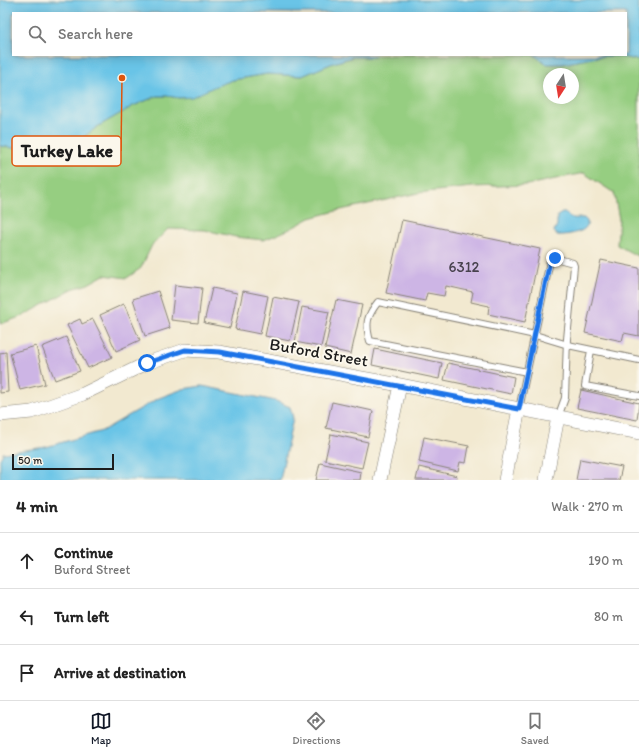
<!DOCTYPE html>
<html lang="en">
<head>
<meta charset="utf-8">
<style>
	body { margin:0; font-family:Itim,sans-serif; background:#f2f2f2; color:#222 }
	.compass { position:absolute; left:543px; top:68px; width:36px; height:36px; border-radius:50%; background:#fff; box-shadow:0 2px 10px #0003; rotate:192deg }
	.scale { position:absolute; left:12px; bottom:10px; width:102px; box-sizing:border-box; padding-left:4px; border:2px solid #1c1c1c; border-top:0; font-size:11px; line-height:14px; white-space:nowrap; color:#1c1c1c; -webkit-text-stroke:3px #fbf7ec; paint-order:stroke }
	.stop { position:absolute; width:12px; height:12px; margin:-9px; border:3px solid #1a73e8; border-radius:50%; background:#fff }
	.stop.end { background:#1a73e8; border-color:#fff; box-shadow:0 1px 4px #0008 }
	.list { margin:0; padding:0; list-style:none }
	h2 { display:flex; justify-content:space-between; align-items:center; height:52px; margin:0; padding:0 16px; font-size:17px }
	h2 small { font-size:13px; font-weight:400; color:#767676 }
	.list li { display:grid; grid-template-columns:26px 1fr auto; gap:12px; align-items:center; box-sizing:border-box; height:56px; padding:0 16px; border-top:1px solid #e0e0e0 }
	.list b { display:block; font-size:15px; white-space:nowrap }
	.list p { margin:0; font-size:13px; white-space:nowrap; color:#767676 }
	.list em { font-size:13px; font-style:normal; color:#767676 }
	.icon { flex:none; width:22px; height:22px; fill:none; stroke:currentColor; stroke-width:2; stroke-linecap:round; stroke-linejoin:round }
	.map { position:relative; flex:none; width:639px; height:480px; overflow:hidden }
	.search { position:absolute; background:#fff; box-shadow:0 2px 10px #0003; left:12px; right:12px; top:12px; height:44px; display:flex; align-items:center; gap:10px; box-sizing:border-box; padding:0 14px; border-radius:0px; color:#767676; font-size:15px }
	.sheet { height:220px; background:#fff }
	nav { display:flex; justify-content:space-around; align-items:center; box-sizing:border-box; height:56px; border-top:1px solid #e0e0e0; background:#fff; font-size:11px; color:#767676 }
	nav a { display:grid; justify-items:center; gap:2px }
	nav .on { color:#111827 }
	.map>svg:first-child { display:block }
</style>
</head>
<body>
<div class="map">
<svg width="639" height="480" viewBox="0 0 639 480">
	<rect width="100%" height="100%" fill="#fbf7ec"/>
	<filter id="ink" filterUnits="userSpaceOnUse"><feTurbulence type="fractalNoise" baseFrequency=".025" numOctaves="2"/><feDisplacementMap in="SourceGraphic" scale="8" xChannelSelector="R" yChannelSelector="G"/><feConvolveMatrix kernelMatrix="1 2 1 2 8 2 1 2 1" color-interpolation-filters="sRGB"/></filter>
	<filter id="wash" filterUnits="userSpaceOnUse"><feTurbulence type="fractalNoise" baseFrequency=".012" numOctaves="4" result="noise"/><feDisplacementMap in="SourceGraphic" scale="16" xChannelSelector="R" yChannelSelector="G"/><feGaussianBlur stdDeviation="0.9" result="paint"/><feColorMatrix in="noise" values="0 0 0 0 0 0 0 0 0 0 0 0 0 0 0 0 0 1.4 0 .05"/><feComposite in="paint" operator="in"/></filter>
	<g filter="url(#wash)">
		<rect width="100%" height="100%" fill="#f2e9d0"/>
		<path fill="#96ce81" stroke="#59754e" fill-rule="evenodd" d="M377 55H534L548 64H563L596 57 615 56 639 60V257L617 245 619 219 614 193 584 173 527 185 472 187 418 193 336 211 310 218 290 229 264 240 236 237 205 230 168 229 152 245 141 268 127 278 104 275 88 284 72 289 23 316 0 324V146L35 151 51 160 61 158 81 139 97 127 133 106 157 96H167L180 98 233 80 267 74 302 76 333 63 353 57H374ZM549 74H573V98H549Z"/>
		<path fill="#69c4e7" stroke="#427082" d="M0 0H639V60L615 56 596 57 563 64H547L534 55H626V13H13V55H377L374 57H353L333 63 302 76 267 74 233 80 216 86 192 97 179 98 167 96H157L133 106 97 127 81 139 61 158 51 160 35 151 0 146Z
			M562 213H565C573 220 574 218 584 218L587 221C587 223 588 225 586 227 583 233 562 236 556 235L554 231 557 225V216Z
			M202 386 276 401 290 407 293 418 280 480H0V459L3 453 46 447 102 431 159 398 183 389Z"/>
		<g id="blocks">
			<path fill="#cdb5e5" d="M402 220 540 249 525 322 488 314 489 306 471 302 473 292 446 286 444 296 427 293 425 301 386 293Z
				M601 260 639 268V336L624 333 622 341 585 333Z
				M175 285 202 288 198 323 171 320Z
				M212 288 237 293 230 328 204 323Z
				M158 291 170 328 145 336 133 299Z
				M243 291 268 296 260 334 235 329Z
				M273 297 299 302 290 341 265 336Z
				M336 300 362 305 351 354 325 348Z
				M124 304 140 340 116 351 100 315Z
				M302 307 329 312 321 347 295 342Z
				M80 319 82 324 93 319 112 357 88 368 67 325Z
				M66 337 80 371 55 380 42 347Z
				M36 346 45 384 20 390 10 353Z
				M375 349 442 363 439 379 372 365Z
				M6 352 8 392 0 393V353Z
				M448 363 514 377 511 394 444 380Z
				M581 390 639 403 637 420 577 408Z
				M332 402 373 411 368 437 326 428Z
				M331 434 368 442 362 468 325 460Z
				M424 437 469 446 466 463 460 462 458 471 419 462Z
				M580 459 622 467 619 480H576Z
				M320 463 361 472 360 480H316Z
				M419 467 457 476 456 480H416Z"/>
		</g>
	</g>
	<g filter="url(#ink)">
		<use href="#blocks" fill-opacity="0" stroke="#878276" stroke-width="1"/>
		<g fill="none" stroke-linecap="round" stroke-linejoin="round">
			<g stroke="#878276" stroke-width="8">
				<path id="service" d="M591 350 585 386 639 396
					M527 372 370 341C365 323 367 316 378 302L535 335 568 345 639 360
					M519 409 550 261 555 258 573 263 574 266 567 339 565 398 558 417"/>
			</g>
			<g stroke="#878276" stroke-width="14">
				<path id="minor" d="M0 415 32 412 83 394 147 363 185 350 219 352 400 385 639 433
					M380 480 400 385
					M505 480 519 409
					M546 480 558 417"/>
			</g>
			<use href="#service" stroke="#fff" stroke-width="6"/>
			<use href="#minor" stroke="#fff" stroke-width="13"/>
		</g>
	</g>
	<g fill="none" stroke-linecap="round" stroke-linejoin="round" filter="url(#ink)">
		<path stroke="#1a73e8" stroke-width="5" d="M147 363 185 350 220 352 519 409 550 261 555 258"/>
	</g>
	<g text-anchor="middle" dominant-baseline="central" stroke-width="4" stroke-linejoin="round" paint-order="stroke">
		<g font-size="15" fill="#48424e">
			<text x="464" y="267">6312</text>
		</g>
		<g font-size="17" fill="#1c1c1c" stroke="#fbf7ec">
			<text transform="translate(319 352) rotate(10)">Buford Street</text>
		</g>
	</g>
	<path fill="none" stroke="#de560d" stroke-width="1.5" d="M122 78L121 151"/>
	<circle fill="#de560d" stroke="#fbf7ec" stroke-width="1.5" cx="122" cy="78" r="4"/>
	<rect fill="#fbf7ec" stroke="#de560d" stroke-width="1.5" x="12" y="136" width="109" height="30" rx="4"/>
	<g font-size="18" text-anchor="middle" font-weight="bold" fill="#1c1c1c">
		<text x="67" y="157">Turkey Lake</text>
	</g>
</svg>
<svg class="compass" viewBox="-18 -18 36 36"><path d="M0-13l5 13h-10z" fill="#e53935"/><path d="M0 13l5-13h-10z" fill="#767676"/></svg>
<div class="scale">50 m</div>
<div class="stop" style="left:147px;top:363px"></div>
<div class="stop end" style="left:555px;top:258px"></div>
<div class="search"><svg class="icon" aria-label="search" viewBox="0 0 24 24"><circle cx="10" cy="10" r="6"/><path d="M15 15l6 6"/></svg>Search here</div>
</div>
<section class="sheet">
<h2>4 min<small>Walk · 270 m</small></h2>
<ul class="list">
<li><svg class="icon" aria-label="ahead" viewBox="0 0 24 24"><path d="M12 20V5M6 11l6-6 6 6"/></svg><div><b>Continue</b><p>Buford Street</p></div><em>190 m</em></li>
<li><svg class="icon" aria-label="left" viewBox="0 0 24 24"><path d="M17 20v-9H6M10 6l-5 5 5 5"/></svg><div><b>Turn left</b></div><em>80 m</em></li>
<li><svg class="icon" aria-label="arrive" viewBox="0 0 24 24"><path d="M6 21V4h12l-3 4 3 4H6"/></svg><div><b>Arrive at destination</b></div></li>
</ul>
</section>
<nav>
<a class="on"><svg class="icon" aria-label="map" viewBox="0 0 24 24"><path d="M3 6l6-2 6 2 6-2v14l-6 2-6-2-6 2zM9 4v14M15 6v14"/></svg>Map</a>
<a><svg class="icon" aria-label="directions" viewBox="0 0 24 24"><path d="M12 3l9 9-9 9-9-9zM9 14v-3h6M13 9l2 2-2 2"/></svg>Directions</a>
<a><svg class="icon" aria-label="saved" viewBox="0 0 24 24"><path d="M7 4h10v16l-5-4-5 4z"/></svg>Saved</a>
</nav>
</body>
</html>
